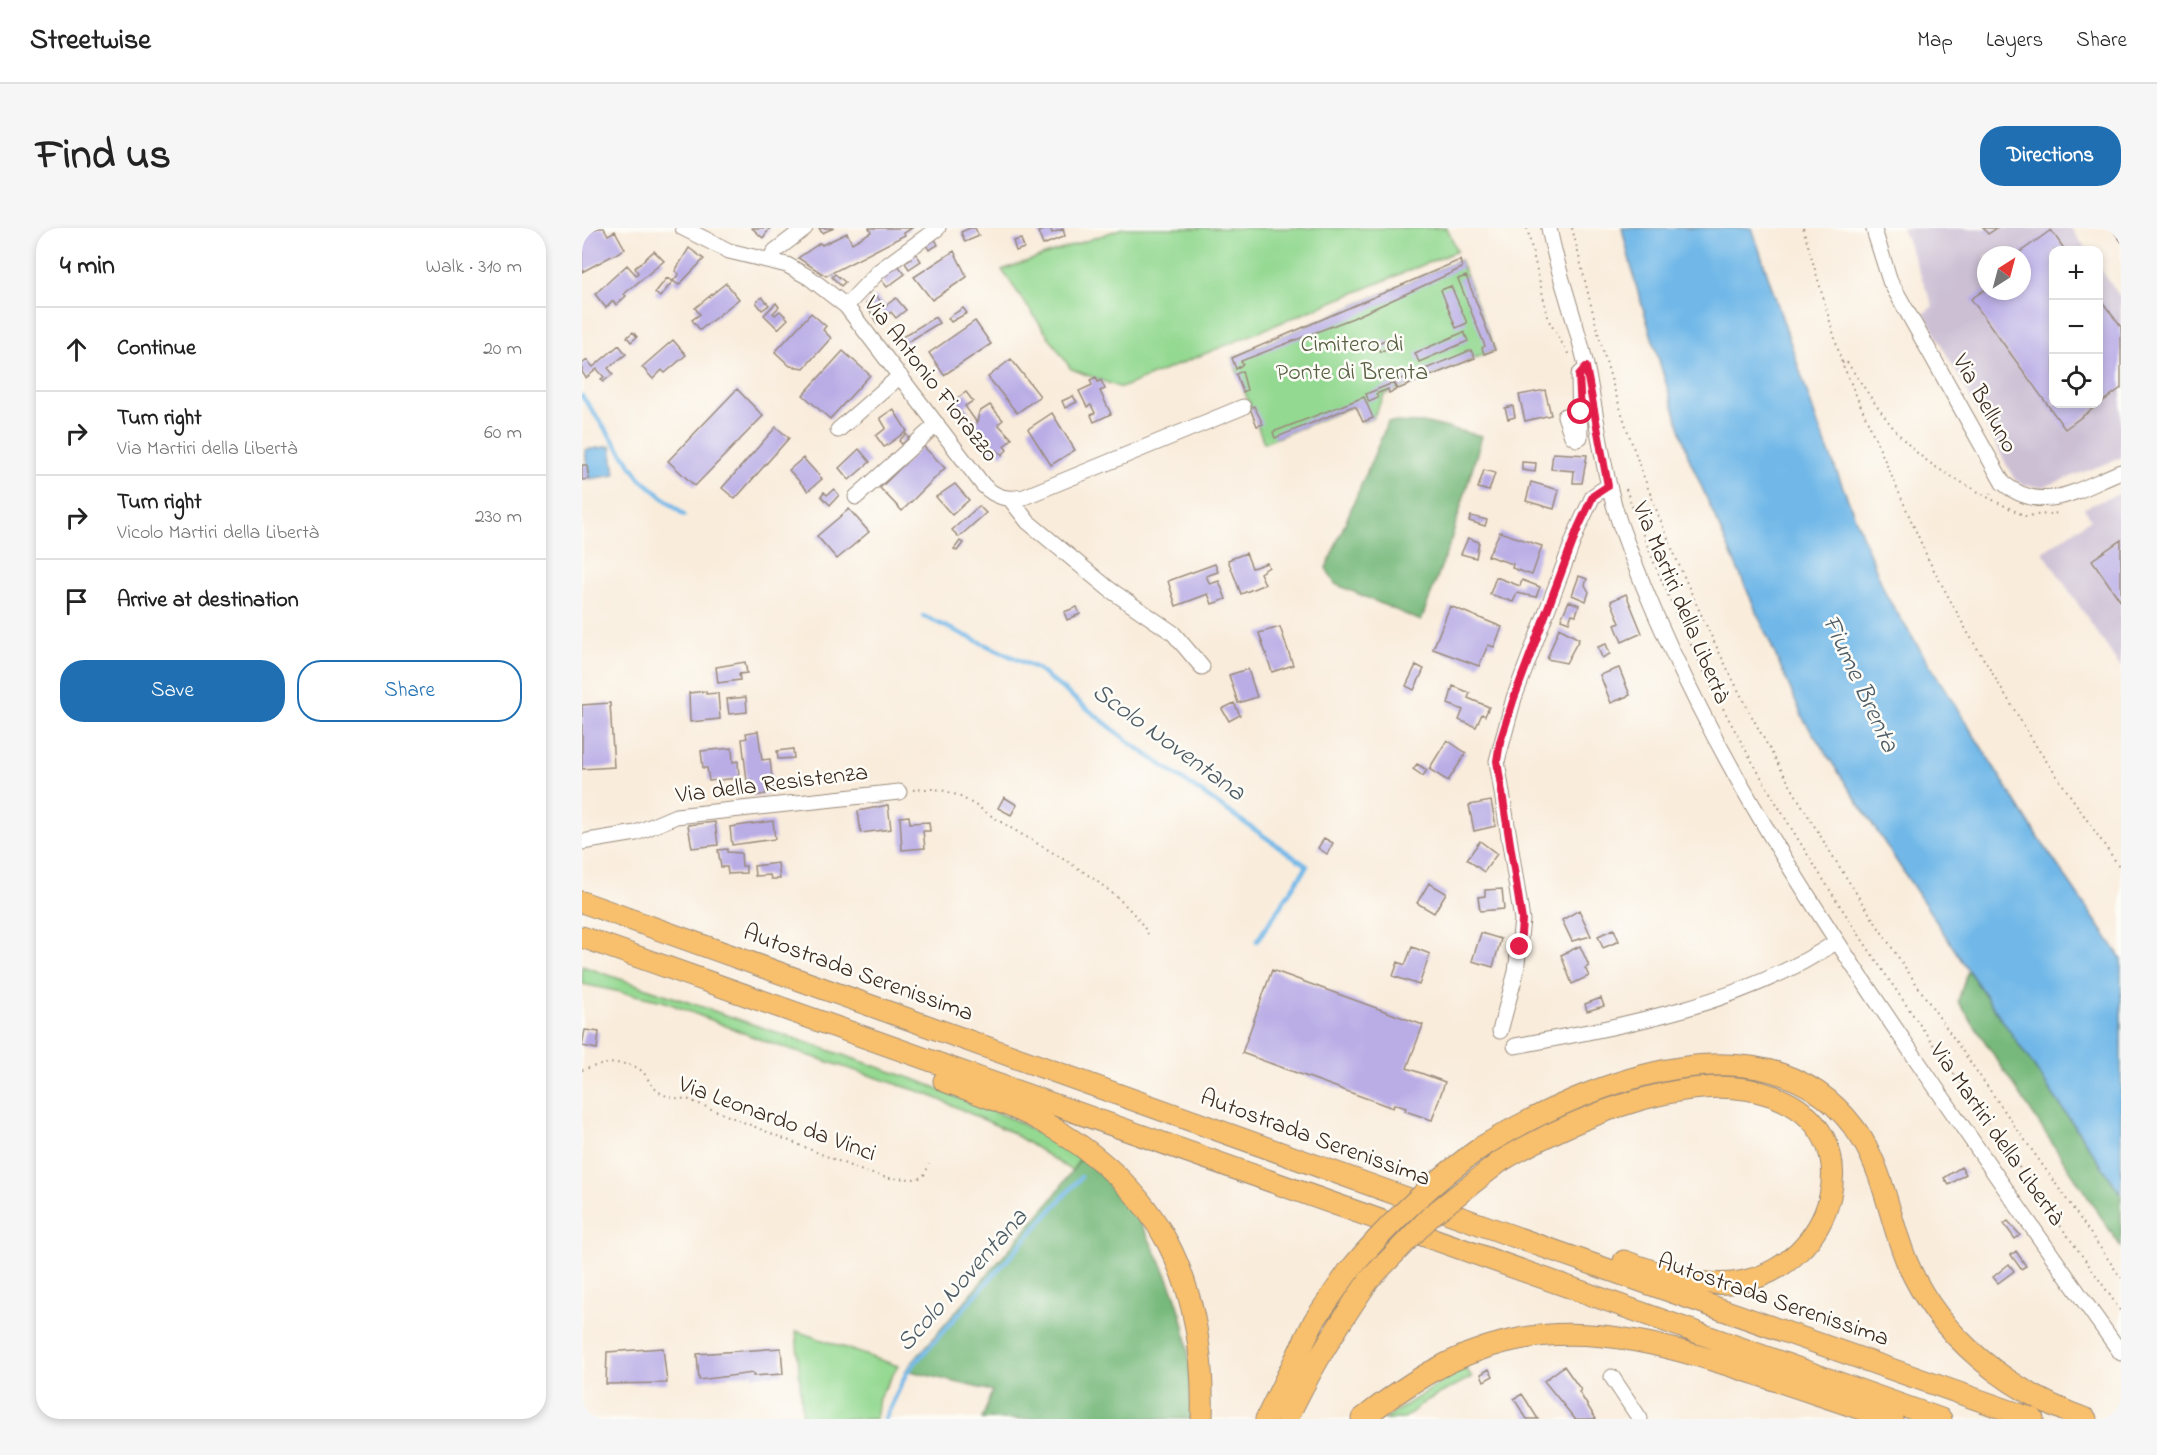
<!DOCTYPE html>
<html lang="en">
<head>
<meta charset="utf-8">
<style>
	body { margin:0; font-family:"Indie Flower",sans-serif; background:#f6f6f6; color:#222 }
	.controls { position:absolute; right:18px; top:18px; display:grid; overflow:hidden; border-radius:12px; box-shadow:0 3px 9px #0003 }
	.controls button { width:54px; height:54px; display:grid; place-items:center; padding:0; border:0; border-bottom:2px solid #e0e0e0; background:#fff; color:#222; font:30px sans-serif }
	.compass { position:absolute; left:1395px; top:18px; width:54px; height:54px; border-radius:50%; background:#fff; box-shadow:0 3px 9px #0003; rotate:36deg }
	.stop { position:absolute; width:18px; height:18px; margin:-14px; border:4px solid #e11d48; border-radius:50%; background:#fff }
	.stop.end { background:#e11d48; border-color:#fff; box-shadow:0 2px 6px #0008 }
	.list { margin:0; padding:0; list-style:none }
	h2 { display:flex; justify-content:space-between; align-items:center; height:78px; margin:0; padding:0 24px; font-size:26px }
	h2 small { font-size:20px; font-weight:400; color:#767676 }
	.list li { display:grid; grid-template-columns:39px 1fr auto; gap:18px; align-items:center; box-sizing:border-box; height:84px; padding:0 24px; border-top:2px solid #e0e0e0 }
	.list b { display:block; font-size:22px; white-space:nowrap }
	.list p { margin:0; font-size:20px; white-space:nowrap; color:#767676 }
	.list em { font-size:20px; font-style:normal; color:#767676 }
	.actions { display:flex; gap:12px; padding:18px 24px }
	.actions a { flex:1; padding:14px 0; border:2px solid #1f6fb2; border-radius:24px; text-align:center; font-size:21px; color:#1f6fb2 }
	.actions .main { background:#1f6fb2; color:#fff }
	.icon { flex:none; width:33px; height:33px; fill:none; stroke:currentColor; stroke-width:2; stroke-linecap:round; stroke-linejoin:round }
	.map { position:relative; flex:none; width:1539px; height:1191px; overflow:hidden; border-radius:24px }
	header { display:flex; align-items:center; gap:36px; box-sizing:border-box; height:84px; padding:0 30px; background:#fff; border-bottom:2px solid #e0e0e0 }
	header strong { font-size:28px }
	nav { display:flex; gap:33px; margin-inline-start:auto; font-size:21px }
	.intro { display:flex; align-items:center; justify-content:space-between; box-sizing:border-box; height:144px; padding:0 36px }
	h1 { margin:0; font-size:42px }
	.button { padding:15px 27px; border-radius:24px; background:#1f6fb2; color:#fff; font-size:21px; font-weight:700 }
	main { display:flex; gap:36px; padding:0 36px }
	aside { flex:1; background:#fff; border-radius:24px; box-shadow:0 3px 9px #0003 }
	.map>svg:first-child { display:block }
</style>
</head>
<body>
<header>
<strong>Streetwise</strong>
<nav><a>Map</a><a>Layers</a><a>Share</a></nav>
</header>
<div class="intro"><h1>Find us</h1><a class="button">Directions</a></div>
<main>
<aside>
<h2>4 min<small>Walk · 310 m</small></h2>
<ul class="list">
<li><svg class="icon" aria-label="ahead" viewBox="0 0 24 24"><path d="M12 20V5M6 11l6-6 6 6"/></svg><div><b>Continue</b></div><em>20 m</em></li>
<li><svg class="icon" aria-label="right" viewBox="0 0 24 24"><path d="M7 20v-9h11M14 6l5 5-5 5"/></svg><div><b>Turn right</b><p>Via Martiri della Libertà</p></div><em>60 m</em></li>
<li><svg class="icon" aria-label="right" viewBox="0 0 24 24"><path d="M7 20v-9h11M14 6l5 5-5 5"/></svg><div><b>Turn right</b><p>Vicolo Martiri della Libertà</p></div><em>230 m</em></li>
<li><svg class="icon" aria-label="arrive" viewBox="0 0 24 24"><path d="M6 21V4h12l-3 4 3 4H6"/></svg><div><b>Arrive at destination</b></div></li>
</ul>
<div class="actions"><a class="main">Save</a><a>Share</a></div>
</aside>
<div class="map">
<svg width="1539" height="1191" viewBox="0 0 1539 1191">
	<rect width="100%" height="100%" fill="#fdfcf7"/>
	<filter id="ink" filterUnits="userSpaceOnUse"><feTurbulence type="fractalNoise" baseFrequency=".0167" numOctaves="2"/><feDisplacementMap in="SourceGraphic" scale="12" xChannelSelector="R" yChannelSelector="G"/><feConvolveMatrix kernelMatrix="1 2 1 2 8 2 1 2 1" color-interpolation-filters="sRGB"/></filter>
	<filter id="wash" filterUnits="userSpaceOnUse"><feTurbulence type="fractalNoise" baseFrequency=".008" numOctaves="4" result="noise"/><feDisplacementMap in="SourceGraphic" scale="24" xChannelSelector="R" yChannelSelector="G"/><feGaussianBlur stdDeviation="1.35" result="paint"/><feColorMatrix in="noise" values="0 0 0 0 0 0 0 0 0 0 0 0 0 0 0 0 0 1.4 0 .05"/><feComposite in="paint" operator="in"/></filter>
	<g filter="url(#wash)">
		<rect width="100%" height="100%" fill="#f9ecdb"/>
		<path fill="#ccbfd4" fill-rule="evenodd" d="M1320 0H1489L1505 22H1472V176H1516L1517 39 1539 70V230L1461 259 1443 257 1433 252 1342 85 1351 78ZM1404 27H1440V63H1404Z
			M1539 265V440L1461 324 1509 291 1502 280Z"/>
		<path fill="#94d992" stroke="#688258" stroke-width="1.5" d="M541 0H865L875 23 539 160 489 141 420 42Z
			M878 32 913 122 802 167 791 190 781 194 775 179H769L682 215 650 130Z
			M0 738 337 853 433 892 498 930 490 943 429 904 345 866 182 813 81 773 0 756Z
			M214 1103 316 1138 297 1170 294 1191H221Z
			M883 1139 890 1149 844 1173 821 1191H802Z"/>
		<path fill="#77b97c" stroke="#59724d" stroke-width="1.5" d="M806 194 845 195 900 208 868 315 839 393 753 356 744 340Z
			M1386 742 1539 966V1019L1376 773Z
			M499 930C513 943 528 954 540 968 553 983 562 1001 571 1019 605 1083 609 1119 609 1191H400L410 1163 324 1142 470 971Z"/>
		<path fill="#71b8e8" stroke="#567183" stroke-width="1.5" d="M1040 0H1170L1236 197 1305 369 1454 606 1539 730V966L1386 742 1222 492 1107 230 1053 54Z
			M29 218 33 247 7 251 3 222Z"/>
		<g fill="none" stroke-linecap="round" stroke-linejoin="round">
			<path stroke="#71b8e8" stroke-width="4.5" d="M0 168 58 250 102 287
				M341 388 454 440 551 517 725 638 675 713
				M303 1191 325 1144 499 949"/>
		</g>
		<g id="blocks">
			<path fill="#baade6" d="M15 0H22L26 7 33 3 43 21 0 44V8Z
				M170 0H188L181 10Z
				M237 0H252L240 5Z
				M287 0H330L322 5 323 7 244 48 216 30 238 15 240 17 265 5 270 15 289 4Z
				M388 0H393L397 8 383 14 379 4Z
				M468 0 470 5 481 1 483 8 461 17 456 4Z
				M1401 0H1415L1406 6Z
				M1530 0H1539V13Z
				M1469 2 1483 22H1472V176H1516V68L1539 99V160L1483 201 1389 71 1404 61V63H1440V27H1434Z
				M351 7 356 17 347 22 342 13Z
				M439 11 442 20 434 23 431 13Z
				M329 19 339 33 327 41 323 35 329 31 323 23Z
				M107 20 122 31 97 57 91 53 97 46 93 43Z
				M72 23 82 33 42 66 44 68 34 77 31 73 24 80 13 66 45 37 54 47 56 45 53 40Z
				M372 23 385 49 350 72 332 49Z
				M878 32 880 40 771 90 659 133 661 136 654 141 650 130Z
				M315 36 323 46 305 59 297 49Z
				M253 46 263 54 259 58 250 49Z
				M884 48 913 122 902 126 900 120 903 118 876 51Z
				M85 50 91 53 78 69 73 65Z
				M144 55 157 71 118 102 110 92 118 86 113 80Z
				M869 58 885 95 874 100 859 62Z
				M294 68 303 78 314 70 324 82 314 90 309 84 301 91 302 93 295 96 284 76Z
				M180 69 187 77 180 82 174 74Z
				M194 75 197 79 191 85 193 87 198 83 206 91 196 101 182 87Z
				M381 80 385 85 369 94 366 90Z
				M229 85 244 98 241 102 249 110 222 140 208 138 193 124Z
				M353 89 357 95 321 117 317 111Z
				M393 93 409 116 362 147 347 125Z
				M51 104 55 109 49 114 45 109Z
				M882 104 886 113 837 134 833 125Z
				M805 111 808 119 798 124 794 116Z
				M91 112 104 127 83 145 80 142 71 151 60 139Z
				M37 117 44 126 26 140 31 146 21 154 19 151 22 149 15 141 4 150 0 144V136L5 132 11 139Z
				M889 122 893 130 816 161 812 154Z
				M261 123 288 147 248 191 221 167Z
				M429 131 458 168 435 185 406 149Z
				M660 143 665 162 661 164 654 146Z
				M514 149 516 154 519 152 523 161 518 163 529 186 512 194 509 187 513 185 509 177 505 179 497 163 510 157 508 152Z
				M811 155 814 162 807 165 806 161 794 166 796 170 787 174 784 166Z
				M155 161 181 188 113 258 86 233Z
				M963 162 969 187 943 193 937 167Z
				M384 164 391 173 383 178 395 195 397 184 408 177 421 192 416 196 430 211 422 218 425 222 420 227 415 222 411 226 370 174Z
				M491 168 495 174 483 180 480 173Z
				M782 169 791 190 781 194 774 179H769L693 210 691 204Z
				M672 178 681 196 675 198 668 180Z
				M931 178 933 189 926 191 923 180Z
				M311 181 325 203 302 219 294 208 304 200 298 190Z
				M470 185 493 222 469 237 446 201Z
				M194 199 207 210 153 271 140 260Z
				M324 206 327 210 320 216 317 213Z
				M341 218 363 240 320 283 298 260Z
				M277 221 288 234 267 252 257 240Z
				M971 225 1005 227 1000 255H991L992 243 969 241Z
				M221 230 240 251 226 263 207 242Z
				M940 234 954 235 953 244 940 242Z
				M0 237H5L7 251 0 252Z
				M902 242 913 245 907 263 896 260Z
				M949 254 977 262 972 281 944 273Z
				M373 256 387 272 370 287 354 269Z
				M252 261 257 267 248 277 239 268 242 264 245 267Z
				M397 278 404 285 377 309 370 302Z
				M267 281 287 304 255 331 235 308Z
				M889 288 905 292 903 298 887 293Z
				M918 304 960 318 950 347 930 340 931 336 906 328Z
				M886 310 897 314 894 330 879 326Z
				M1539 312V374L1510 332Z
				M378 313 381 315 375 323 372 321Z
				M664 325 670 340 685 335 687 339 678 345 683 356 659 366 646 332Z
				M633 336 636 344 624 348 628 356 637 353 644 371 630 376 626 366 594 378 586 353Z
				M997 348 1005 351 1003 357 1007 364 1004 373 990 367Z
				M914 349 938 358 940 352 958 359 954 369 935 365 931 374 908 366Z
				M1044 366 1060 405 1040 414 1033 397 1038 395 1029 373Z
				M987 373 997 377 994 387 990 386 987 394 979 391Z
				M868 378 920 399 912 419 906 417 897 438 851 421Z
				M495 379 498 386 485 392 482 384Z
				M698 399 711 437 690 444 677 405Z
				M977 400 997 411 984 435 965 431Z
				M1024 416 1028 426 1020 430 1016 419Z
				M163 434 165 445 157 446 158 452 136 455 134 439Z
				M834 437 842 441 832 462 824 458Z
				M1037 440 1048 467 1029 475 1018 447Z
				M666 441 675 469 656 475 647 447Z
				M871 458 888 465 886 470 907 479 903 488 900 486 894 499 877 492 881 482 866 476Z
				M124 463V466L136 465 138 491 108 494 107 465Z
				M164 469 165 484 147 486 145 471Z
				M28 475 32 539 0 541V477Z
				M652 475 658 487 647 493 640 481Z
				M176 503 180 532 188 531 191 559 184 560V566L172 568 170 552 165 553 160 511 165 510 164 505Z
				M865 512 884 525 866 553 847 541Z
				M150 520 151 534 156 533 157 550 127 553 125 540H121L119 523Z
				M211 521 212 530 196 531 195 523Z
				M835 536 845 542 841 548 831 541Z
				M422 569 435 577 429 587 416 580Z
				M909 573 914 598 892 603 887 577Z
				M306 577 309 601 279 605 276 583Z
				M327 588 328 595 347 594 348 603H341L343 620 320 622 318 589Z
				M191 593 193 611 150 617 148 599Z
				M133 594 136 617 110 620 106 597Z
				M742 610 751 615 745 626 736 620Z
				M898 613 915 626 902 644 885 631Z
				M145 621V624L159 625 160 638H164V645L146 646 145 639H139L136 622Z
				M196 635 198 651H189L188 647 173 648 172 638Z
				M847 655 864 665 852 685 835 675Z
				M920 661 922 681 898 683 896 669 903 668V662Z
				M997 682 1009 708 990 713 980 692Z
				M1032 701 1037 713 1021 720 1016 708Z
				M899 705 919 711 911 739 890 733Z
				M998 718 1007 738 1003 740 1007 748 990 756 979 727Z
				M830 719 848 726 837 757 811 748 816 734 823 737Z
				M690 742 841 797 825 840 863 854 850 892 823 883 824 880 812 876 811 880 660 825Z
				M1019 770 1022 778 1005 783 1003 776Z
				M3 802 17 804 15 821 0 818Z
				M1379 939 1384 946 1367 957 1362 950Z
				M1426 993 1438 1007 1433 1011 1422 996Z
				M1434 1023 1444 1038 1439 1041 1429 1027Z
				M1427 1036 1432 1043 1416 1055 1411 1049Z
				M81 1120 85 1155 24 1156 25 1124Z
				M199 1120 201 1146 171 1148V1145L117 1152 115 1126Z
				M982 1138 999 1162 997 1164 1014 1191H993L962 1153Z
				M907 1141 911 1148 902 1153 899 1146Z
				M940 1166 944 1172 956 1191H945L932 1171Z"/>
		</g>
	</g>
	<g filter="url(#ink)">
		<use href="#blocks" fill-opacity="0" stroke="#9a8b7c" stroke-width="1.5"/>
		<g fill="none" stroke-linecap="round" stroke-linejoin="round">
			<g stroke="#9a8b7c" stroke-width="17">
				<path id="minor" d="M101 0 147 23 205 37 228 50 264 78 401 257C414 270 425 272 442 269L661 179
					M967 0C976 48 995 94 1005 142 1016 195 1021 248 1039 299 1107 490 1216 659 1330 825 1399 926 1468 1026 1539 1125
					M1292 2 1308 53 1421 255C1462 288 1496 261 1539 244
					M187 32 193 23 223 0
					M264 78 297 43 356 0
					M983 188 990 208 995 211 998 209 997 147 1000 144
					M256 202 318 148
					M274 269 355 196
					M429 272 446 294 527 361 591 405 620 439
					M0 614 54 605 94 588 317 564
					M918 803 934 744 940 692 915 533 932 470 996 300 1011 268 1026 258
					M933 818C1041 798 1161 776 1254 714
					M1030 1149 1058 1191"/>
			</g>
			<g stroke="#9a8b7c" stroke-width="23">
				<path id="highway" d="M0 674 925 1006 1451 1191
					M0 709 1359 1191
					M362 853C394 865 428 876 459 893 580 959 624 1056 620 1191
					M901 918C1007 854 1194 776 1280 911 1303 949 1308 994 1325 1034 1357 1110 1428 1164 1504 1191
					M919 933C988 892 1110 838 1191 868 1293 905 1252 1038 1157 1054 1118 1060 1078 1046 1042 1033
					M684 1191 732 1093 766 1044
					M705 1191C728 1141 756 1097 787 1052
					M780 1191C823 1157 869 1127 923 1114 1010 1092 1097 1121 1180 1148 1223 1162 1266 1177 1310 1191"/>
			</g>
			<path stroke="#9a8b7c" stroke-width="2" stroke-dasharray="1.5 4.5" stroke-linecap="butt" d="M945 0 967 93 988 129
				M990 0C1003 52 1015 105 1031 157 1061 256 1101 353 1148 446 1255 660 1404 852 1539 1050
				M1221 0 1260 135 1347 333 1386 405 1456 521 1539 641
				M1260 135 1264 133C1284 161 1303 194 1328 218 1349 240 1379 253 1405 269
				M1044 261C1135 520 1300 742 1455 965 1483 1005 1513 1044 1539 1084
				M1409 265 1405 269 1443 288 1478 285
				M331 562C342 561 353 560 363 563 385 569 405 586 424 597 468 624 541 660 566 706
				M0 842C18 836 43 830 60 843 63 846 66 851 68 855 79 869 89 870 105 871L283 944 306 950 336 951 343 946 347 936"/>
			<use href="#minor" stroke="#fff" stroke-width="15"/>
			<use href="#highway" stroke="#f8bf6c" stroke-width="21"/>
			<g stroke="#9a8b7c" stroke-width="23" stroke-linecap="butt">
				<path id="highway-bridge" d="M766 1044C806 996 850 954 901 918
					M787 1052 850 987 919 933"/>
			</g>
			<use href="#highway-bridge" stroke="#f8bf6c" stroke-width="21"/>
		</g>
	</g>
	<g fill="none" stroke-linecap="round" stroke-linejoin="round" filter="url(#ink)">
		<path stroke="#e11d48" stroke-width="8" d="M938 719 940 692 915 533 918 514 932 470 996 300 1011 268 1026 258 1004 139 997 147 999 184"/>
	</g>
	<g text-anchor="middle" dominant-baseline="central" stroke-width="5" stroke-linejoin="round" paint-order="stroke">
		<g font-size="24" fill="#565f41" stroke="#fdfcf7">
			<text x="770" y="117">Cimitero di<tspan x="770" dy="28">Ponte di Brenta</tspan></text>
		</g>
		<g font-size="24" fill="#3b2a1e" stroke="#fdfcf7">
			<text transform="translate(348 152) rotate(52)">Via Antonio Fiorazzo</text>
			<text transform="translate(1402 176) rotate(61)">Via Belluno</text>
			<text transform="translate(1098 375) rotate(67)">Via Martiri della Libertà</text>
			<text transform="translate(190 557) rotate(-7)">Via della Resistenza</text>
			<text transform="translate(276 746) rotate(20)">Autostrada Serenissima</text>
			<text transform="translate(195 892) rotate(20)">Via Leonardo da Vinci</text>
			<text transform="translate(1414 907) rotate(55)">Via Martiri della Libertà</text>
			<text transform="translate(733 911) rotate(20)">Autostrada Serenissima</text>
			<text transform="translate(1191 1073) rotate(19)">Autostrada Serenissima</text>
		</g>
		<g font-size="26" font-style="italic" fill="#4e5c65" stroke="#fdfcf7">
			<text transform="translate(1277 456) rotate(65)">Fiume Brenta</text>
			<text transform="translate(586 515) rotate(36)">Scolo Noventana</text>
			<text transform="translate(381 1053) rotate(-48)">Scolo Noventana</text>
		</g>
	</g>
</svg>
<div class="controls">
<button>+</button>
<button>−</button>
<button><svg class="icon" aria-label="locate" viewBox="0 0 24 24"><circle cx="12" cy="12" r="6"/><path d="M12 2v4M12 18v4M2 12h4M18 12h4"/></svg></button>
</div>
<svg class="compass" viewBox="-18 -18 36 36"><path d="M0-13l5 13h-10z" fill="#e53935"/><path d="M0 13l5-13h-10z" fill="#767676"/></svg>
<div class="stop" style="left:999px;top:184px"></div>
<div class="stop end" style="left:938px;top:719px"></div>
</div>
</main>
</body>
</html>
